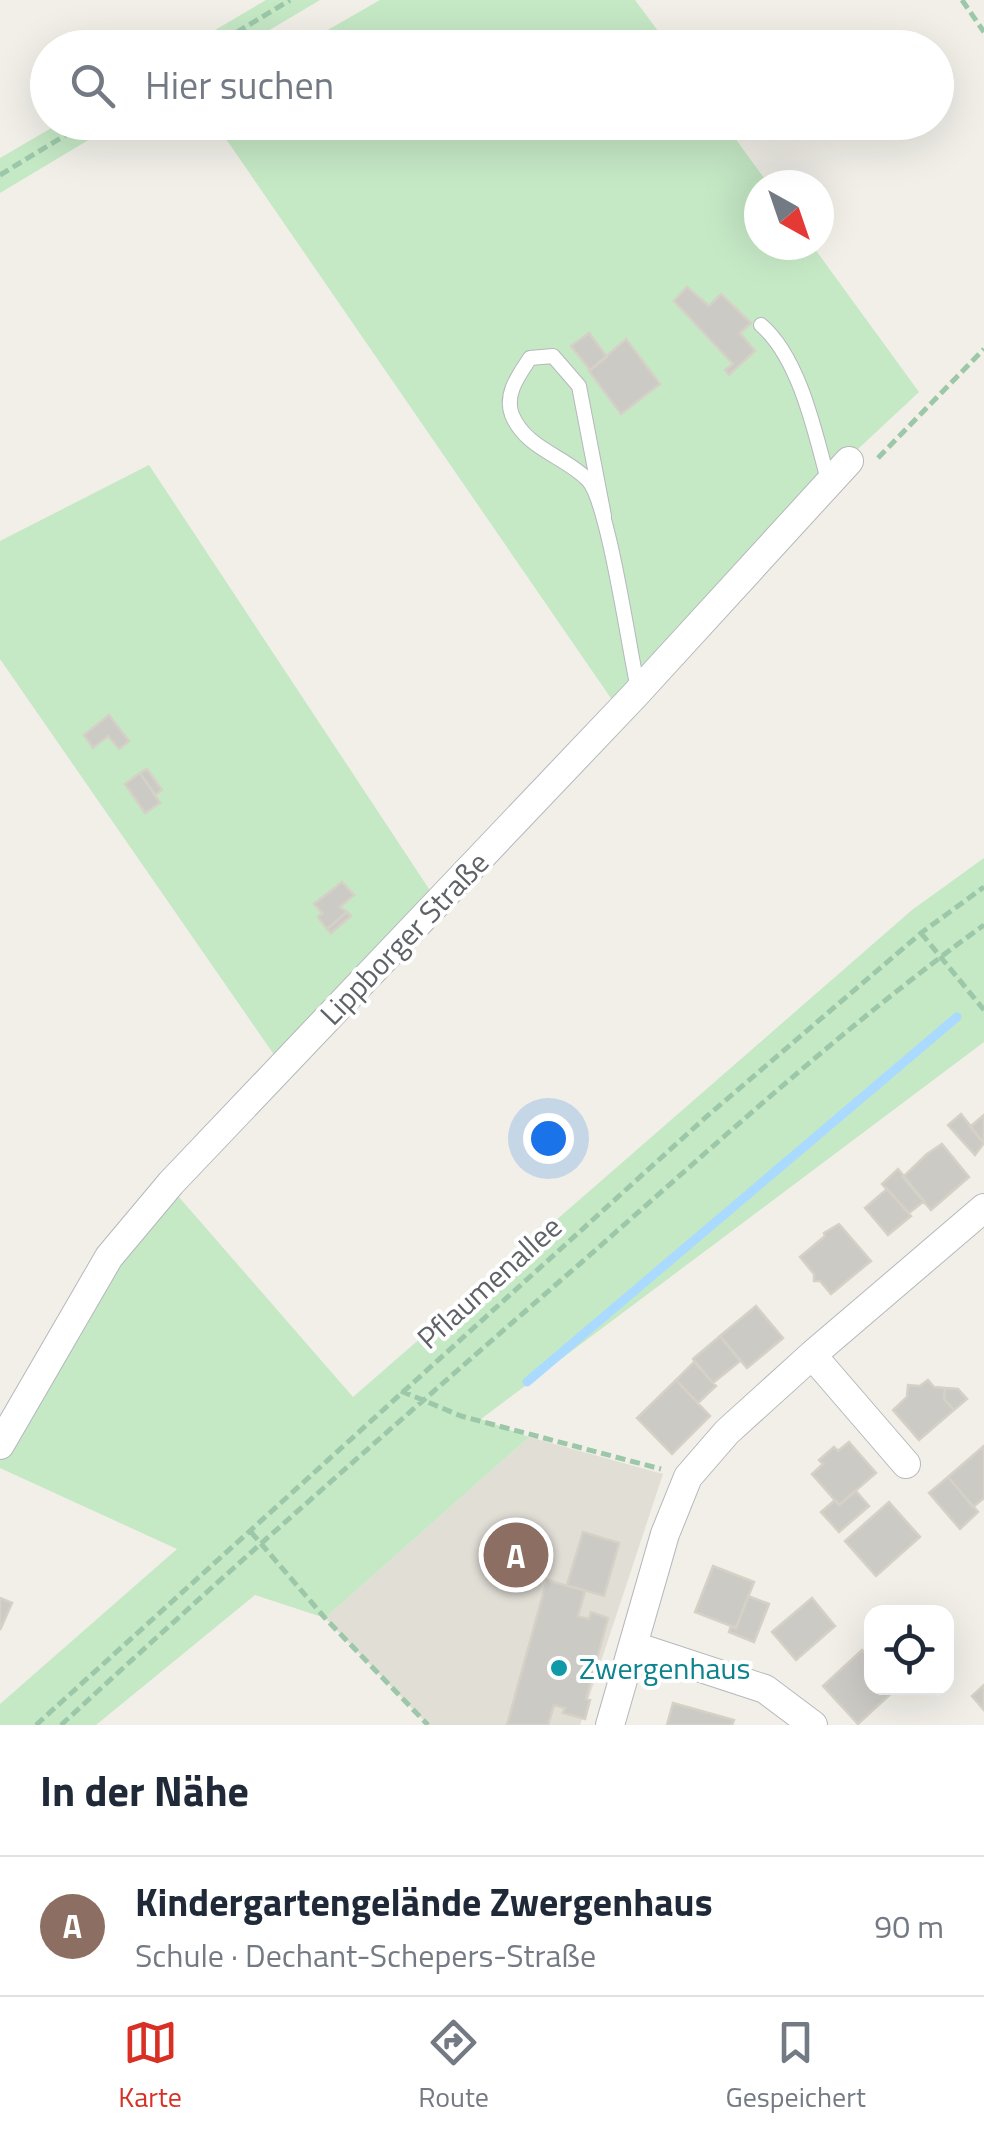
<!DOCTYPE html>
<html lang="de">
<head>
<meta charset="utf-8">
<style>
	body { margin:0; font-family:"Titillium Web",sans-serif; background:#f2f2f3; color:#1f2937 }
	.controls { position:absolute; right:30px; bottom:30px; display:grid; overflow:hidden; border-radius:20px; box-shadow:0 10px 40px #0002 }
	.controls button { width:90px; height:90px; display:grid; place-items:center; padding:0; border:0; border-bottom:2px solid #e0e1e3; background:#fff; color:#1f2937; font:50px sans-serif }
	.compass { position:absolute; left:744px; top:170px; width:90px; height:90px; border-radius:50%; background:#fff; box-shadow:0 10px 40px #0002; rotate:140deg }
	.you { position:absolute; left:548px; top:1138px; width:35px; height:35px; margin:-25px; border:8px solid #fff; border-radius:50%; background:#1a73e8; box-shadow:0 0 0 15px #1a73e833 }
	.badge { display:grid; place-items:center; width:65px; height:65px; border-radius:50%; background:#d93025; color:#fff; font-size:32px; font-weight:700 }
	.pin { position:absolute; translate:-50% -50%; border:5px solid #fff; box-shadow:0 2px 10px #0006 }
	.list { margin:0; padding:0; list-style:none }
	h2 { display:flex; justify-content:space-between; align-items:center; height:130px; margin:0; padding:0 40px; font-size:42px }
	h2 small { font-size:32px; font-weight:400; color:#747a83 }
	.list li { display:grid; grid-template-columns:65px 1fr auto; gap:30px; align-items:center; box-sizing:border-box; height:140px; padding:0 40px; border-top:2px solid #e0e1e3 }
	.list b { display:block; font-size:38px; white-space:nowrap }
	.list p { margin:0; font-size:32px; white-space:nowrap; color:#747a83 }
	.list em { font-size:32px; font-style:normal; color:#747a83 }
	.icon { flex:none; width:55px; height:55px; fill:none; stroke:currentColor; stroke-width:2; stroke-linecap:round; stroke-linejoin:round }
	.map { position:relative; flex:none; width:984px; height:1725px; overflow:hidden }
	.search { position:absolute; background:#fff; box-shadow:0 10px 40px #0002; left:30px; right:30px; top:30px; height:110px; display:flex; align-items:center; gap:25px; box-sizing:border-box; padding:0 35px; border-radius:55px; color:#747a83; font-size:38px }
	.sheet { height:270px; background:#fff }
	nav { display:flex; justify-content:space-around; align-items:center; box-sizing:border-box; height:140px; border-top:2px solid #e0e1e3; background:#fff; font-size:28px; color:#747a83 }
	nav a { display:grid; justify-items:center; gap:5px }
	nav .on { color:#d93025 }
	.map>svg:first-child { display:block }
</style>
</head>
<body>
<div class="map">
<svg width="984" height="1725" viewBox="0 0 984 1725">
	<rect width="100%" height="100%" fill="#f1efe8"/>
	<path fill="#e1ded6" d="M529 1437 663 1474 580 1725H428L325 1618Z"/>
	<path fill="#c5e8c5" d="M266 0H320L241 47H186Z
		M380 0H635L670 47H298Z
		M60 123H117L0 193V158Z
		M215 123H724L769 185H759V245H812L919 392 827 478 617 707Z
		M149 465 435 898 277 1059 0 659V541Z
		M984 858V1042L481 1419 529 1437 325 1618 255 1595 96 1725H0V1704L177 1549 0 1468V1452L113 1263 178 1196 353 1397 912 910Z"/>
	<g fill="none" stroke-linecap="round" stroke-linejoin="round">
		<path stroke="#aadaff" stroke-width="9" d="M527 1382 957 1017"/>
	</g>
	<path fill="#cccac5" stroke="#d6d1c6" stroke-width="2.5" d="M687 287 709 306 721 294 751 323 740 333 755 351 729 375 725 370 733 364 674 301Z
		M589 333 607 357 590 370 571 346Z
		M626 339 660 384 621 414 589 371Z
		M109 715 129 741 119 749 108 736 93 748 84 735Z
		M147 769 162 790 155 795 140 773Z
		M140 773 160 803 145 813 125 784Z
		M342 882 354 895 340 907 347 912 327 929 318 917 322 913 314 904Z
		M347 912 351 916 331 933 327 929Z
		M961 1114 984 1143 975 1155 948 1125Z
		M984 1115V1143L970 1127Z
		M942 1144 969 1177 931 1210 903 1177 927 1154Z
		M898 1169 924 1201 909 1213 882 1184Z
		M887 1189 911 1216 888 1235 865 1208Z
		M839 1224 871 1261 831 1294 820 1281H814V1274L800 1257 825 1236 824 1233Z
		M756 1306 783 1338 747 1368 720 1336Z
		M720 1336 740 1361 713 1383 693 1359Z
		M694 1362 716 1386 698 1403 676 1380Z
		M676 1380 710 1416 672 1454 637 1418Z
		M928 1380 934 1387 945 1388 944 1399 954 1410 919 1440 893 1410 907 1397 908 1385 920 1386Z
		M945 1388 958 1389 967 1399 954 1410 944 1399Z
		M849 1442 876 1473 839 1505 812 1474 823 1464 819 1460 834 1447 838 1451Z
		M984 1446V1498L973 1507 948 1477Z
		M948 1477 978 1512 960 1529 929 1493Z
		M856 1491 869 1506 839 1532 821 1512 835 1500 839 1505Z
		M889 1502 920 1537 876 1576 845 1541Z
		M583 1532 619 1543 604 1596 567 1585Z
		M713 1566 754 1582 736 1628 695 1612Z
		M547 1580 585 1591 578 1616 589 1619 591 1612 608 1618 586 1699 590 1700 585 1719 563 1713 565 1708 554 1705 548 1725H507Z
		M748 1596 769 1604 754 1642 729 1632 731 1626 736 1628Z
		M0 1598 12 1603 0 1630Z
		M812 1598 835 1626 796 1660 772 1632Z
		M862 1650 872 1660V1688H897L858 1724 823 1686Z
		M984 1685V1710L972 1696Z
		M673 1703 734 1720 732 1725H667Z"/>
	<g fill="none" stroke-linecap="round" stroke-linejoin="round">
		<g stroke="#b5b8bc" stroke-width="16">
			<path id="lane" d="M761 325C800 358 816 436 829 484
				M604 516 579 386 553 356 530 358C519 375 504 394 512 415 526 449 565 456 588 480 608 501 629 648 637 684L635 693"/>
		</g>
		<g stroke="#b5b8bc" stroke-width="30">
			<path id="street" d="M812 1355 906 1464
				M0 1445 109 1257 171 1183 634 696 849 461
				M634 1646 765 1689 813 1725
				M610 1725 665 1534 688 1477 727 1432 812 1355 984 1208"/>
		</g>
		<path stroke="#9cc7a9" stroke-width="5" stroke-dasharray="10 5" stroke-linecap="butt" d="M962 0 984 32
			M211 48 290 0
			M0 175 87 122
			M878 458 984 349
			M921 933 984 1010
			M401 1391 461 1416 661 1469
			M251 1532 325 1618 428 1725
			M36 1725 706 1117 921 933 984 887
			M61 1725C232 1567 407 1414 583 1261 714 1146 843 1027 984 925"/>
		<use href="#lane" stroke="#fff" stroke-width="14"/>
		<use href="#street" stroke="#fff" stroke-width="28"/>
	</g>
	<circle fill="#0f9aa8" stroke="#fff" stroke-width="4" cx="559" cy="1668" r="10"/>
	<g text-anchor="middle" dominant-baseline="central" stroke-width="8" stroke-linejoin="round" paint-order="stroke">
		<g font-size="30" fill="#5f6368" stroke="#fff">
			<text transform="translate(404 938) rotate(-46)">Lippborger Straße</text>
			<text transform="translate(489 1282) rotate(-42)">Pflaumenallee</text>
		</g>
		<g font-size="30" fill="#0d838f" stroke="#fff" text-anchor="start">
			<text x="579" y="1668">Zwergenhaus</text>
		</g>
	</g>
</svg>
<div class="controls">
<button><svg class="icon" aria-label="locate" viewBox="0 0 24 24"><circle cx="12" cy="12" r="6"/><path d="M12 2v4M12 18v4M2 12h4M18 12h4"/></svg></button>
</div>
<svg class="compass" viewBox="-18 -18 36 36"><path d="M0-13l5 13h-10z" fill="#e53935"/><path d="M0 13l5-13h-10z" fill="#747a83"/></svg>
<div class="you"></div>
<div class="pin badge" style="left:516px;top:1555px;background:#8d6e63">A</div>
<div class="search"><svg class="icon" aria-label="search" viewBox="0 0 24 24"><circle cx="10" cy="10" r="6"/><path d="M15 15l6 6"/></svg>Hier suchen</div>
</div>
<section class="sheet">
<h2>In der Nähe<small></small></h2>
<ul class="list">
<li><span class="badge" style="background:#8d6e63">A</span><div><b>Kindergartengelände Zwergenhaus</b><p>Schule · Dechant-Schepers-Straße</p></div><em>90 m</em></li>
</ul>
</section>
<nav>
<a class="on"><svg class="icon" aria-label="map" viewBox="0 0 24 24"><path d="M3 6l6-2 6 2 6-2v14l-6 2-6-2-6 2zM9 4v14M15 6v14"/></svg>Karte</a>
<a><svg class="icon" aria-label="directions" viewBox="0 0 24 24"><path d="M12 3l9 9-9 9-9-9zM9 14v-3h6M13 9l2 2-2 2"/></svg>Route</a>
<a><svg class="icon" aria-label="saved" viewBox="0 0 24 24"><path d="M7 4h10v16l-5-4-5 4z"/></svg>Gespeichert</a>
</nav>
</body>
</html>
